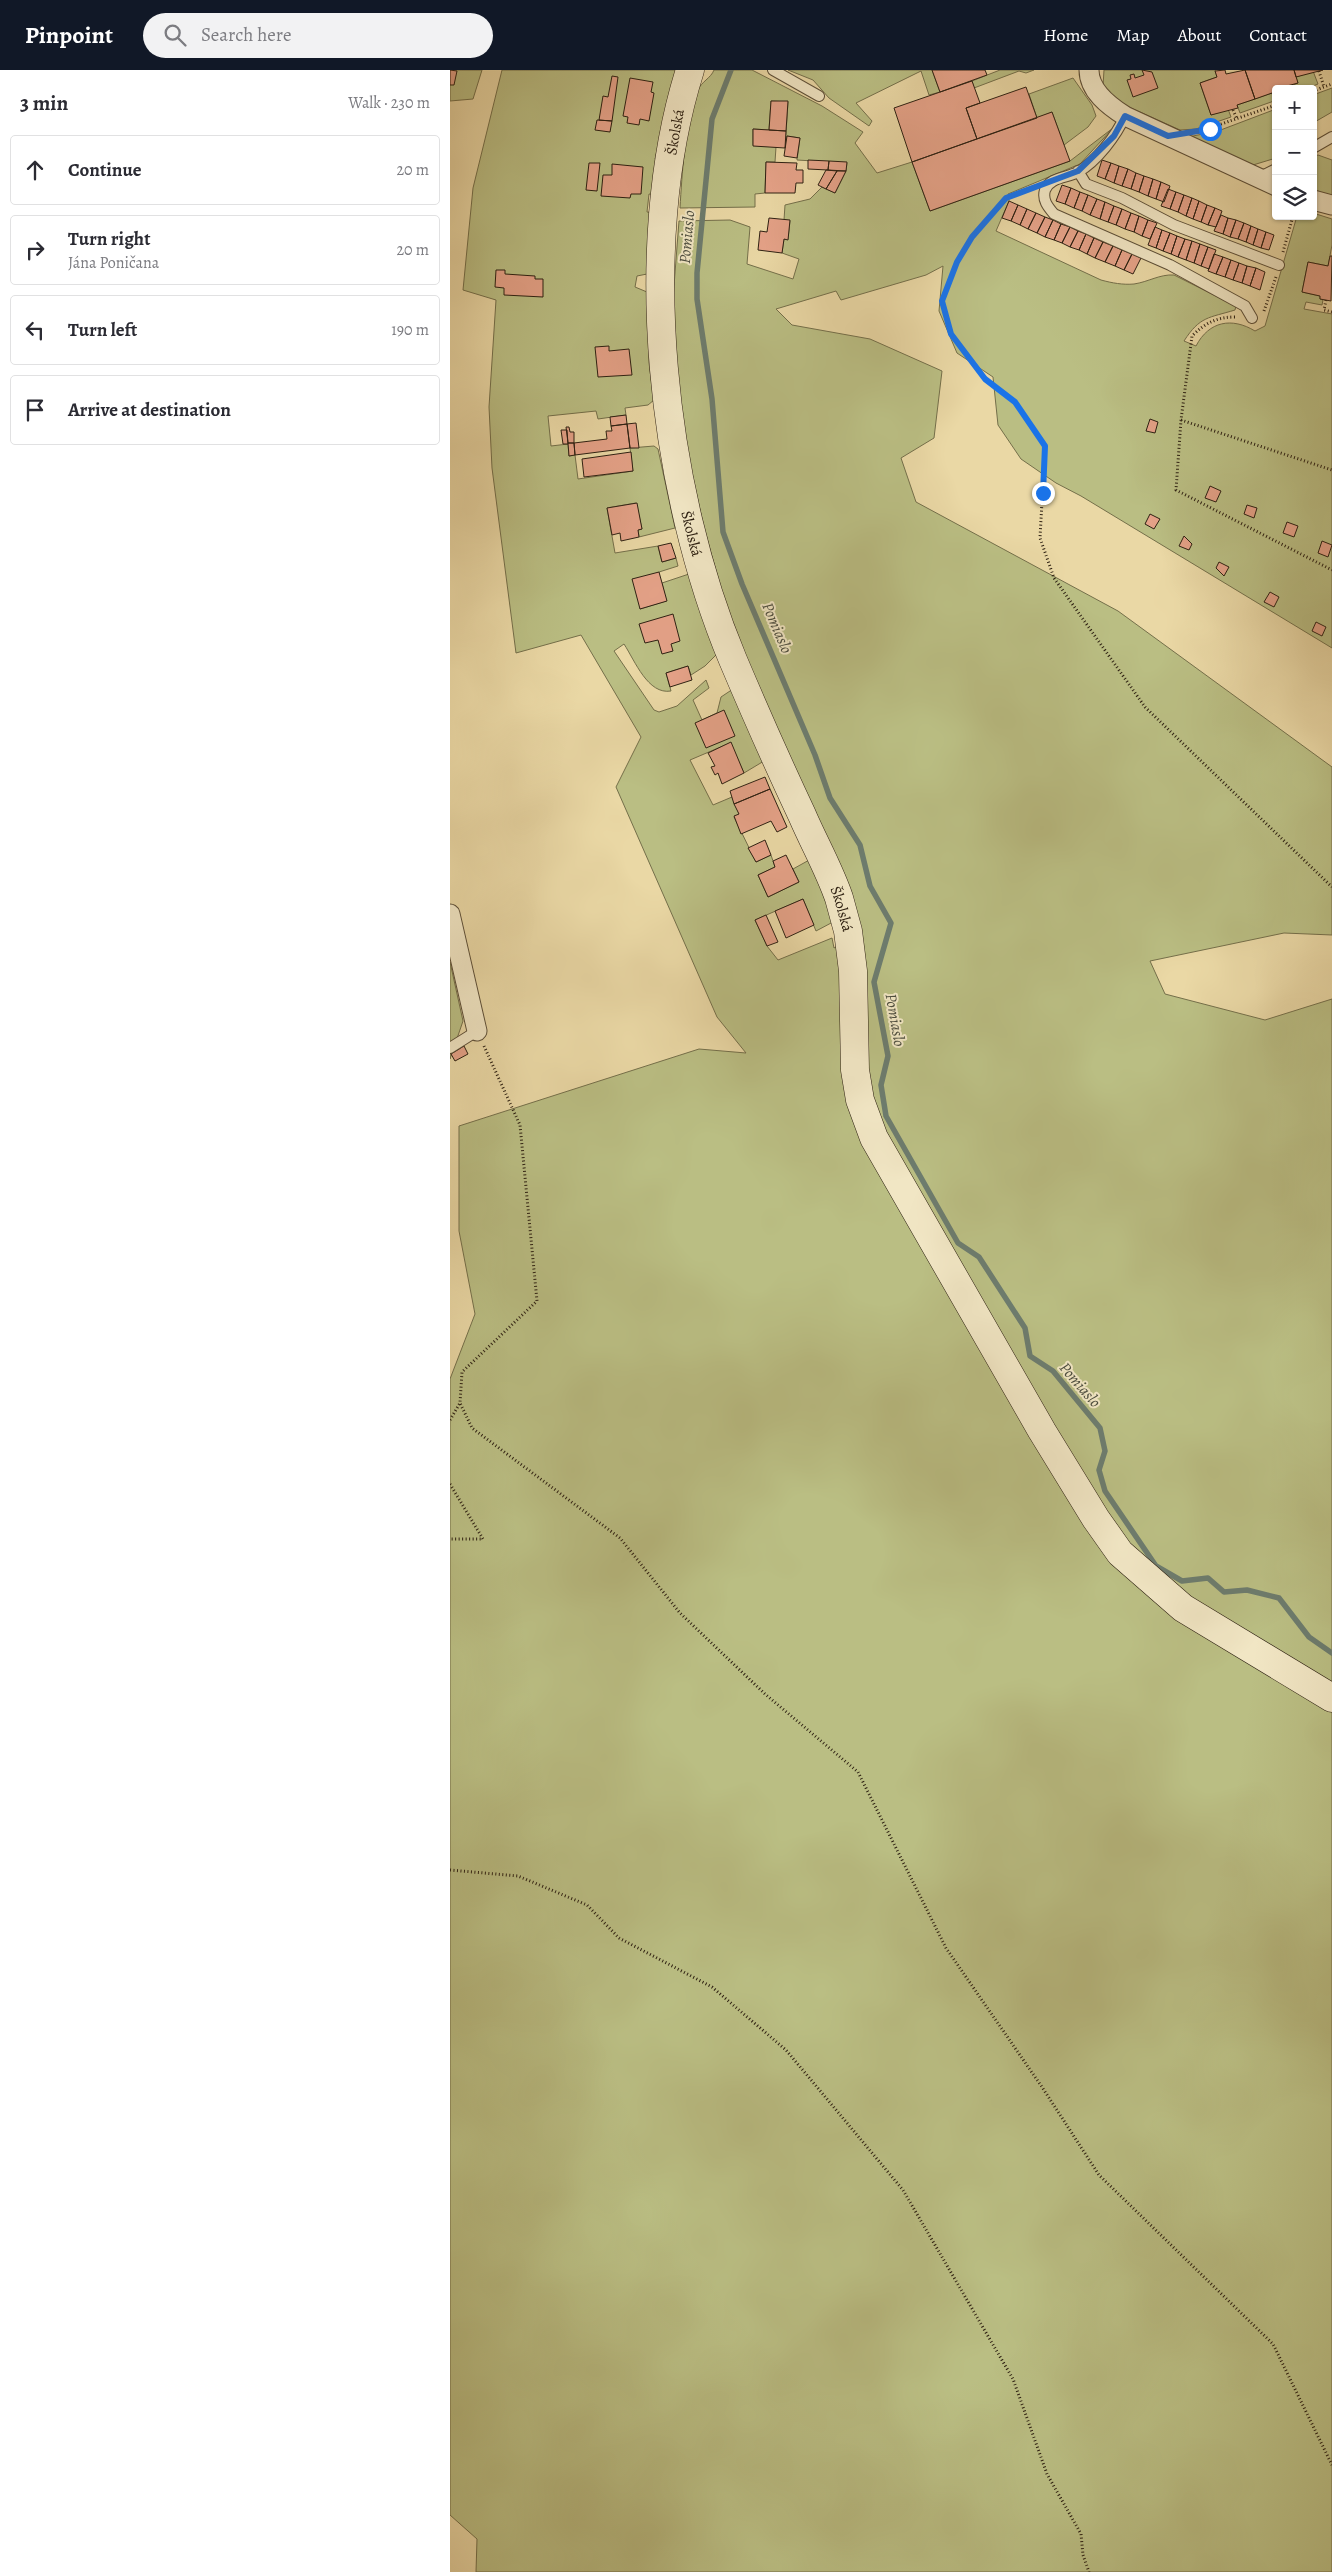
<!DOCTYPE html>
<html lang="en">
<head>
<meta charset="utf-8">
<style>
	body { margin:0; font-family:Alegreya,serif; background:#f2f2f3; color:#2b2b33 }
	.controls { position:absolute; right:15px; top:15px; display:grid; overflow:hidden; border-radius:5px; box-shadow:0 1px 4px #0004 }
	.controls button { width:45px; height:45px; display:grid; place-items:center; padding:0; border:0; border-bottom:1px solid #e1e1e2; background:#fff; color:#2b2b33; font:25px sans-serif }
	.stop { position:absolute; width:15px; height:15px; margin:-11px; border:4px solid #1a73e8; border-radius:50%; background:#fff }
	.stop.end { background:#1a73e8; border-color:#fff; box-shadow:0 1px 5px #0008 }
	.list { margin:0; padding:0; list-style:none }
	h2 { display:flex; justify-content:space-between; align-items:center; height:65px; margin:0; padding:0 20px; font-size:21px }
	h2 small { font-size:16px; font-weight:400; color:#7c7c81 }
	.list li { display:grid; grid-template-columns:32px 1fr auto; gap:15px; align-items:center; box-sizing:border-box; height:70px; margin:0 10px 10px; padding:0 10px; border:1px solid #e1e1e2; border-radius:5px }
	.list b { display:block; font-size:19px; white-space:nowrap }
	.list p { margin:0; font-size:16px; white-space:nowrap; color:#7c7c81 }
	.list em { font-size:16px; font-style:normal; color:#7c7c81 }
	.icon { flex:none; width:28px; height:28px; fill:none; stroke:currentColor; stroke-width:2; stroke-linecap:round; stroke-linejoin:round }
	.map { position:relative; flex:none; width:882px; height:2502px; overflow:hidden }
	header { display:flex; align-items:center; gap:30px; box-sizing:border-box; height:70px; padding:0 25px; background:#111827; color:#fff }
	header strong { font-size:24px }
	nav { display:flex; gap:28px; margin-inline-start:auto; font-size:18px }
	.search { width:350px; height:45px; background:#f2f2f3; display:flex; align-items:center; gap:12px; box-sizing:border-box; padding:0 18px; border-radius:28px; color:#7c7c81; font-size:19px }
	main { display:flex }
	aside { flex:1; background:#fff }
	.map>svg:first-child { display:block }
</style>
</head>
<body>
<header>
<strong>Pinpoint</strong>
<div class="search"><svg class="icon" aria-label="search" viewBox="0 0 24 24"><circle cx="10" cy="10" r="6"/><path d="M15 15l6 6"/></svg>Search here</div>
<nav><a>Home</a><a>Map</a><a>About</a><a>Contact</a></nav>
</header>
<main>
<aside>
<h2>3 min<small>Walk · 230 m</small></h2>
<ul class="list">
<li><svg class="icon" aria-label="ahead" viewBox="0 0 24 24"><path d="M12 20V5M6 11l6-6 6 6"/></svg><div><b>Continue</b></div><em>20 m</em></li>
<li><svg class="icon" aria-label="right" viewBox="0 0 24 24"><path d="M7 20v-9h11M14 6l5 5-5 5"/></svg><div><b>Turn right</b><p>Jána Poničana</p></div><em>20 m</em></li>
<li><svg class="icon" aria-label="left" viewBox="0 0 24 24"><path d="M17 20v-9H6M10 6l-5 5 5 5"/></svg><div><b>Turn left</b></div><em>190 m</em></li>
<li><svg class="icon" aria-label="arrive" viewBox="0 0 24 24"><path d="M6 21V4h12l-3 4 3 4H6"/></svg><div><b>Arrive at destination</b></div></li>
</ul>
</aside>
<div class="map">
<svg width="882" height="2502" viewBox="0 0 882 2502">
	<rect width="100%" height="100%" fill="#ead8a5"/>
	<filter id="stains"><feTurbulence type="fractalNoise" baseFrequency=".004" numOctaves="4"/><feColorMatrix values="0 0 0 0 .2 0 0 0 0 .09 0 0 0 0 .02 0 0 0 .5 -.17"/></filter>
	<radialGradient id="worn" r=".72"><stop offset=".6" stop-color="#630" stop-opacity="0"/><stop offset="1" stop-color="#630" stop-opacity=".3"/></radialGradient>
	<path fill="#babe83" stroke="#746f4a" d="M0 0H32L23 29 0 31Z
		M52 0H228L205 89 212 90 207 125 199 124 197 142 206 143 197 204 187 206 185 217 197 222 200 230 199 293 204 330 198 335 175 338 176 345 148 349 146 341 98 346 101 376 118 374 119 386 125 385 128 409 183 401 180 378 204 376 208 379 225 458 189 467 188 460 192 459 186 433 157 438 165 483 208 476 212 492 226 488 228 496 209 502 190 539 216 531 212 513 239 504 267 584 255 596 241 605 238 596 216 603 221 621C198 625 185 591 174 574L164 581 204 640 209 642 227 636 256 610 259 618 243 630 252 650 267 643 271 627 283 619 314 691 294 703 280 673 240 690 263 735 282 727 289 744 284 747 306 792 321 785 325 797 308 805 318 827 349 812 343 799 361 789 383 852 366 861 353 829 305 850 317 876 328 890 382 868 384 878 389 875 411 907 280 551 254 458 233 363 221 255 229 151 280 150 300 157 297 194 343 209 349 189 332 183 334 169H338L340 151 334 150 335 135 360 129 372 117 385 123 396 101 397 93 347 90 350 68 337 66 335 78 338 32 321 31 319 60 303 59V75L326 77 325 92H316L315 123 305 124V137L230 138C232 104 235 51 248 20 251 12 261 8 264 0H302L372 36 413 62 405 73 427 103 462 92 480 141 620 91 663 58 630 94 558 124 559 131 546 161 651 210C662 213 673 215 684 214 698 212 710 204 724 205L786 236 785 240C759 248 750 246 734 271L746 276C759 251 782 247 805 261L815 256 847 146H863V143L882 149V175L878 196 858 192 852 222 870 226V229L873 230 872 235 856 232 854 239 882 244V578L631 426 606 413 571 389 548 355 543 307 507 283 489 241 493 196 476 205 391 230 386 221 326 239 342 255 420 269 492 301 484 368 451 388 466 432 668 541 882 697V865L834 863 700 891 715 924 815 950 882 929V2502H26L27 2469 0 2445V1309L25 1244 9 1161V1056L249 979 296 983 267 947 166 717 191 667 131 565 66 583 42 398 39 337 46 230 13 220 23 118Z
		M338 0H482L490 22 479 25 471 1 406 33 422 51 419 56 379 28 363 10Z
		M550 0H584L576 3 569 1 524 18 522 11Z
		M654 0H765L767 7 750 13 761 45 778 39 781 47 746 59 730 60 670 33 663 28 653 16Z
		M863 1 868 14 856 19H832L848 13 846 7Z
		M623 8 642 35 646 46 638 57 614 75 602 42 587 48 579 24Z
		M882 18V42L863 53V25Z
		M822 23 824 31 790 43 787 35Z
		M826 39V88L803 95 738 67 768 61Z
		M868 85 882 90V127L863 122V87Z
		M0 892 13 951 0 989Z"/>
	<g fill="none" stroke-linecap="round" stroke-linejoin="round">
		<path stroke="#6d7c6e" stroke-width="5.5" d="M281 0 262 49 247 203V229L262 329 273 462 292 514 365 685 380 728 410 775 420 816 441 853 424 912 438 986 431 1015 436 1046 508 1173 529 1187 575 1258 580 1286 603 1301 650 1358 655 1381 649 1400 655 1421 706 1496 732 1511 758 1508 774 1522 797 1520 829 1528 859 1567 882 1583"/>
	</g>
	<path fill="#e5a288" stroke="#2d2012" d="M0 0 7 1 4 15H0Z
		M482 0H535L537 5 490 22Z
		M692 0 702 2 708 18 683 27 677 10 681 9 680 5 684 4 685 8 694 5Z
		M775 0 776 4 795 0 805 29 787 35 788 38 761 45 750 13 767 7 765 1Z
		M795 0H844L848 13 826 19V24L823 25 822 23 805 29Z
		M844 0H873L846 7Z
		M162 6 168 7 162 51 149 50 153 26 158 27Z
		M180 8 203 12 201 22 204 23 199 51 190 49 189 55 177 53 178 47 173 46Z
		M522 11 530 33 516 38 527 69 462 92 444 38Z
		M576 17 587 48 527 69 516 38Z
		M321 31H338L336 61 319 60Z
		M602 42 620 91 480 141 462 92Z
		M147 50 162 51 160 62 145 60Z
		M303 59 336 61 335 78 303 76Z
		M337 66 350 68 347 88 334 86Z
		M358 90 379 91 378 100 358 99Z
		M652 90 661 93 655 109 647 106Z
		M379 91 397 92 396 101 378 100Z
		M316 92 347 93 346 100H353V113H346L345 123H315Z
		M139 93H150L147 121 136 120Z
		M661 93 669 96 664 113 655 109Z
		M162 94 193 97 191 124H181L180 128 151 126 153 105H162Z
		M669 96 678 99 672 116 664 113Z
		M678 99 686 103 681 119 672 116Z
		M376 100 387 101 376 119 368 115Z
		M387 101H396L385 123 376 119Z
		M686 103 694 106 689 122 681 119Z
		M694 106 703 109 698 126 689 122Z
		M703 109 711 112 706 129 698 126Z
		M711 112 720 116 714 132 706 129Z
		M612 115 621 118 615 134 606 131Z
		M621 118 630 122 624 138 615 134Z
		M718 119 726 122 720 139 711 136Z
		M630 122 638 125 632 141 624 138Z
		M726 122 734 125 728 142 720 139Z
		M638 125 647 129 640 145 632 141Z
		M734 125 742 128 736 146 728 142Z
		M742 128 749 131 743 149 736 146Z
		M647 129 655 132 650 149 640 145Z
		M559 131 568 135 561 151 552 148Z
		M749 131 757 135 751 152 743 149Z
		M655 132 664 136 658 152 650 149Z
		M568 135 577 139 570 155 561 151Z
		M757 135 765 138 758 155 751 152Z
		M664 136 672 139 666 155 658 152Z
		M765 138 772 141 766 157 758 155Z
		M577 139 586 143 578 159 570 155Z
		M672 139 681 143 675 159 666 155Z
		M586 143 595 147 587 163 578 159Z
		M681 143 689 146 684 162 675 159Z
		M771 145 778 148 773 164 764 161Z
		M689 146 698 150 692 166 684 162Z
		M595 147 603 150 595 167 587 163Z
		M319 148 340 150 338 170 334 169 332 183 308 180 310 161 317 162Z
		M778 148 786 150 780 167 773 164Z
		M603 150 611 154 604 170 595 167Z
		M698 150 707 153 700 169 692 166Z
		M786 150 794 153 788 169 780 167Z
		M794 153 801 156 796 172 788 169Z
		M611 154 620 157 612 173 604 170Z
		M801 156 808 159 803 175 796 172Z
		M620 157 628 161 620 177 612 173Z
		M705 157 712 160 706 178 698 175Z
		M808 159 816 162 811 178 803 175Z
		M712 160 720 163 713 181 706 178Z
		M628 161 636 164 629 180 620 177Z
		M816 162 824 165 819 180 811 178Z
		M720 163 727 166 721 184 713 181Z
		M636 164 644 168 637 184 629 180Z
		M727 166 735 169 728 187 721 184Z
		M644 168 653 172 645 188 637 184Z
		M735 169 742 171 736 190 728 187Z
		M742 171 750 174 744 193 736 190Z
		M653 172 663 176 655 192 645 188Z
		M750 174 758 177 751 196 744 193Z
		M663 176 672 180 665 196 655 192Z
		M758 177 766 180 759 199 751 196Z
		M672 180 682 184 674 200 665 196Z
		M682 184 691 188 683 204 674 200Z
		M764 184 773 187 766 204 758 201Z
		M880 186H882L881 231 870 229V226L852 222 858 192 878 196Z
		M773 187 781 190 775 207 766 204Z
		M781 190 789 193 783 210 775 207Z
		M789 193 797 196 792 213 783 210Z
		M797 196 806 198 800 216 792 213Z
		M806 198 815 202 810 220 800 216Z
		M46 200H55V204L85 206V209H93V227L54 225V218L45 217Z
		M159 276V281L179 279 182 305 148 307 145 277Z
		M176 345 177 354 161 356 160 347Z
		M700 349 708 352 705 363 696 361Z
		M186 353 189 378H180L177 354Z
		M177 354 180 378 125 385 124 373 157 369 156 361H162L161 356Z
		M116 357H119L120 362H124V373H118Z
		M111 360H117L118 374H113Z
		M118 373H124L125 385 119 386Z
		M181 382 183 401 134 407 132 389Z
		M760 416 771 421 766 432 755 428Z
		M187 433 192 459 188 460 189 467 171 471 170 463 162 465 157 438Z
		M797 435 807 438 804 448 794 444Z
		M700 444 710 449 704 459 695 454Z
		M837 452 848 456 844 467 833 463Z
		M734 466 742 474 739 480 729 476Z
		M872 471 882 475 878 487 868 483Z
		M221 473 226 488 212 492 208 476Z
		M769 492 779 497 774 506 766 498Z
		M209 502 217 531 190 539 182 509Z
		M820 522 829 527 824 537 814 532Z
		M223 544 230 571 221 574 223 581 212 584 208 570 195 573 189 554Z
		M866 552 876 557 872 566 862 561Z
		M238 596 242 610 220 617 216 603Z
		M274 640 285 666 256 678 245 653Z
		M281 672 294 703 272 714 268 703 265 705 261 697 265 696 258 683Z
		M315 707 320 719 284 734 280 721Z
		M320 719 337 757 327 762 321 751 291 764 284 746 289 744 284 734Z
		M315 770 321 785 306 792 298 778Z
		M336 785 349 812 318 827 308 805 325 797 323 791Z
		M353 829 364 855 336 868 325 841Z
		M316 845 328 872 317 876 305 850Z
		M14 976 18 984 5 991 1 984Z"/>
	<g fill="none" stroke-linecap="round" stroke-linejoin="round">
		<g stroke="#5c4e37" stroke-width="12">
			<path id="lane" d="M323 0 369 26
				M675 46C666 66 647 91 628 102 617 108 600 107 595 120 592 130 598 137 604 144L720 195 795 236 802 248
				M863 78 882 67
				M628 101 636 114 672 128 724 155 829 195
				M808 108 826 99
				M0 978 27 961"/>
		</g>
		<g stroke="#5c4e37" stroke-width="21">
			<path id="street" d="M639 0C639 21 659 36 675 46L826 116
				M863 130 882 135
				M0 844 27 961"/>
		</g>
		<g stroke="#2d2012" stroke-width="29">
			<g id="secondary">
				<path id="s1" d="M240 0C184 177 212 421 283 590 305 642 328 694 352 745 364 773 379 799 389 828L398 861 403 901 405 1000 410 1030 424 1068 592 1361 646 1449 670 1483 733 1538 882 1628"/>
			</g>
		</g>
		<path stroke="#2d2012" stroke-width="3" stroke-dasharray="1 2.5" stroke-linecap="butt" d="M869 1 874 17
			M863 21 882 14
			M783 40 787 49
			M751 61 826 35
			M581 119 556 128 522 167 507 192 492 231 501 264 535 309 565 333 595 376 590 468 604 508 695 637 882 817
			M833 182 843 146
			M876 230 874 240 882 242
			M814 241 826 207
			M785 247C767 247 755 253 742 266L731 350 726 420 882 500
			M731 350 882 400
			M34 976 70 1055 87 1231 12 1302 10 1333 22 1358 170 1468 230 1543 315 1624 408 1702 496 1878 592 2017 649 2105 823 2274 882 2395
			M0 1350 10 1333
			M0 1414 33 1469H0
			M0 1800 68 1806 137 1835 169 1868 262 1917 336 1980 453 2120 563 2309 597 2404 631 2464 633 2485 639 2502"/>
		<use href="#lane" stroke="#f1e6c4" stroke-width="10"/>
		<use href="#street" stroke="#f1e6c4" stroke-width="19"/>
		<use href="#secondary" stroke="#f1e6c4" stroke-width="28"/>
	</g>
	<g fill="none" stroke-linecap="round" stroke-linejoin="round">
		<path stroke="#1a73e8" stroke-width="6" d="M593 423 595 376 565 332 535 309 501 264 492 231 507 192 522 167 556 128 628 101 664 66 675 46 718 66 760 59"/>
	</g>
	<g text-anchor="middle" dominant-baseline="central" stroke-width="4" stroke-linejoin="round" paint-order="stroke">
		<g font-size="15" fill="#2d2012" stroke="#f1e6c4">
			<text transform="translate(225 62) rotate(-80)">Školská</text>
			<text stroke="none"><textPath href="#s1" startOffset="469">Školská</textPath></text>
			<text stroke="none"><textPath href="#s1" startOffset="874">Školská</textPath></text>
		</g>
		<g font-size="16" font-style="italic" fill="#4d4e40" stroke="#f1e6c4">
			<text transform="translate(237 167) rotate(-85)">Pomiaslo</text>
			<text transform="translate(327 558) rotate(67)">Pomiaslo</text>
			<text transform="translate(445 950) rotate(80)">Pomiaslo</text>
			<text transform="translate(630 1315) rotate(49)">Pomiaslo</text>
		</g>
	</g>
	<rect width="100%" height="100%" filter="url(#stains)"/>
	<rect width="100%" height="100%" fill="url(#worn)"/>
</svg>
<div class="controls">
<button>+</button>
<button>−</button>
<button><svg class="icon" aria-label="layers" viewBox="0 0 24 24"><path d="M12 4l9 5-9 5-9-5zM3 14l9 5 9-5"/></svg></button>
</div>
<div class="stop" style="left:760px;top:59px"></div>
<div class="stop end" style="left:593px;top:423px"></div>
</div>
</main>
</body>
</html>
